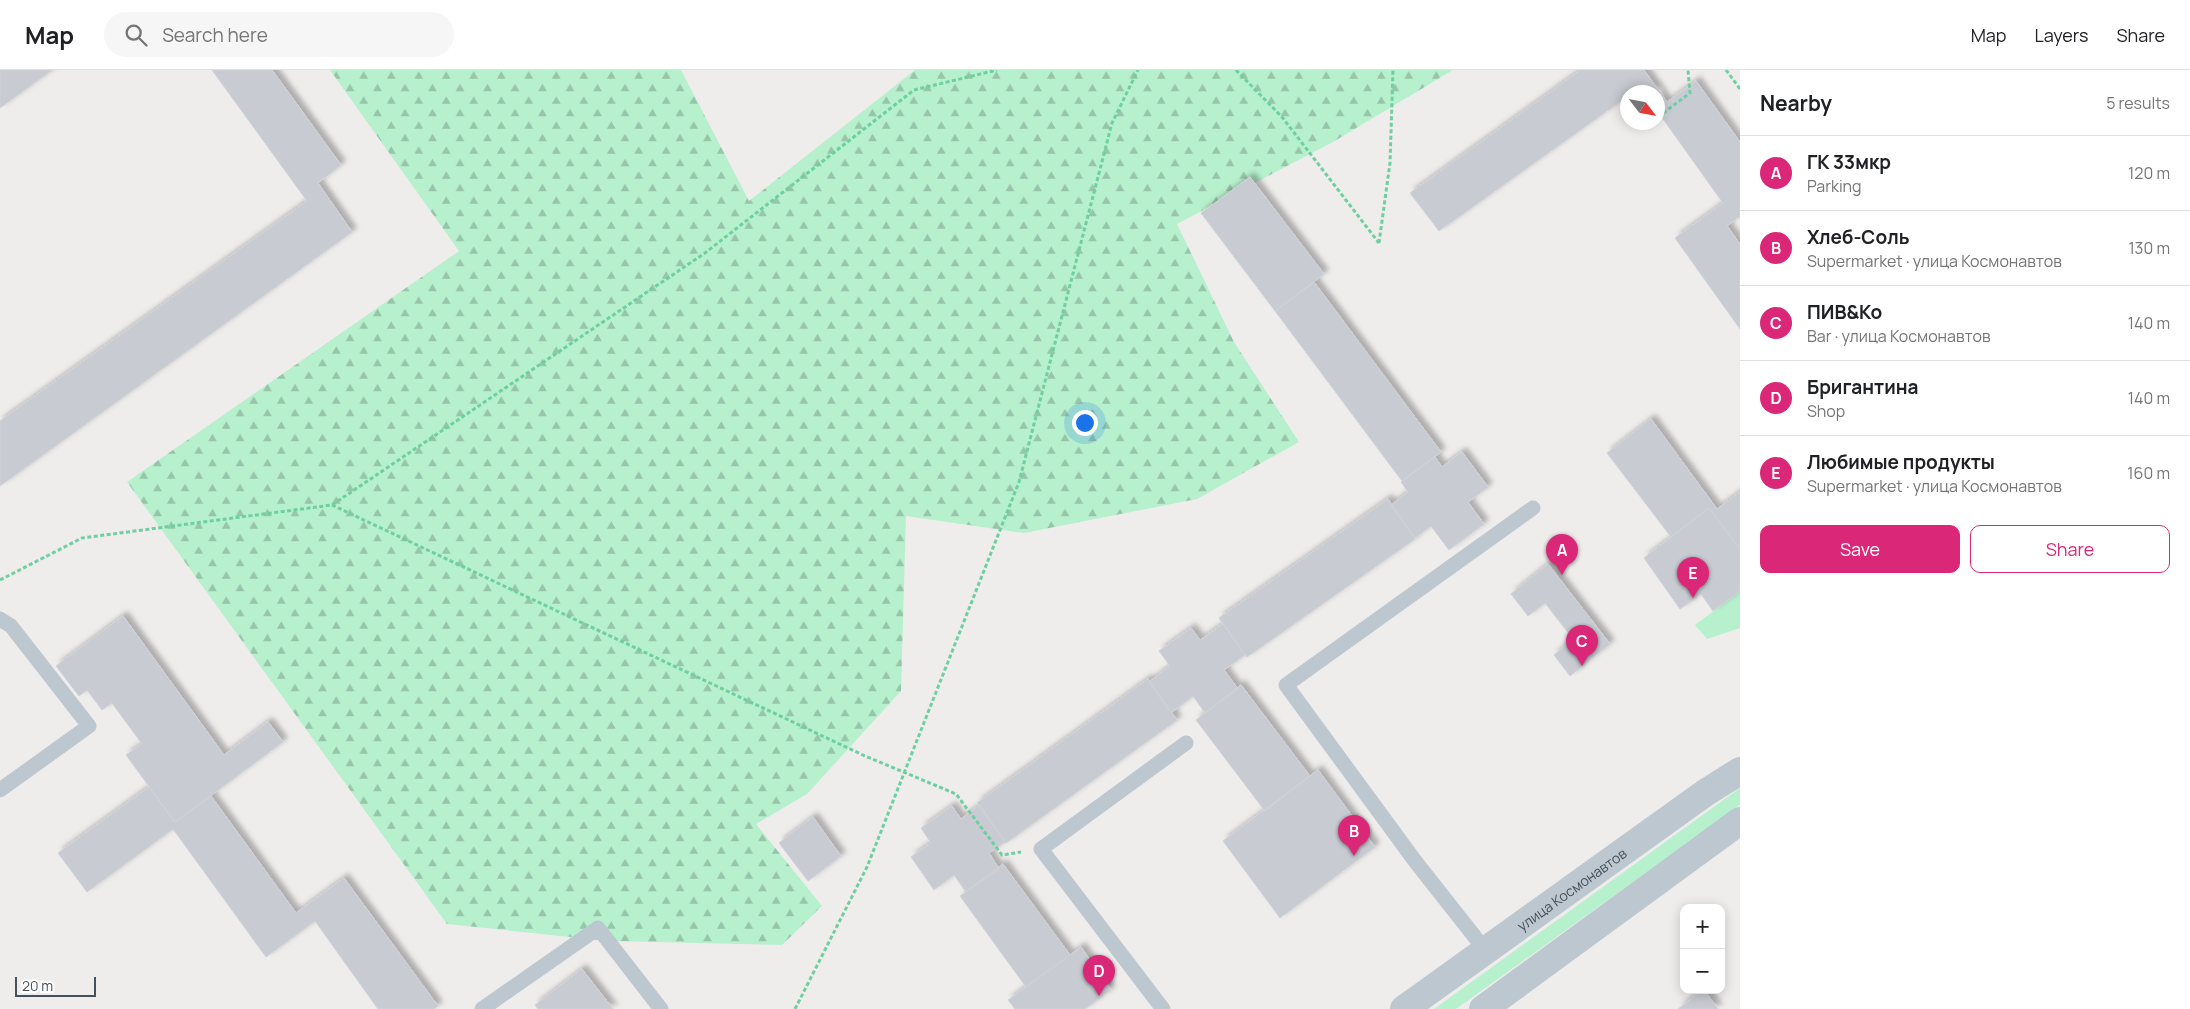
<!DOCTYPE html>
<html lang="en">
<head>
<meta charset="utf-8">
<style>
	body { margin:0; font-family:Manrope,sans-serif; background:#f6f6f6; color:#202124 }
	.controls { position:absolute; right:15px; bottom:15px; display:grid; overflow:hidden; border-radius:10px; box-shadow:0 2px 12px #0003 }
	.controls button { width:45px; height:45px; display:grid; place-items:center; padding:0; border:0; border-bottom:1px solid #e0e0e0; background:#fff; color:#202124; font:25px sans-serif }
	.compass { position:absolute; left:1620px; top:15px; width:45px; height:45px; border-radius:50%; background:#fff; box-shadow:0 2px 12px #0003; rotate:122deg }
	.scale { position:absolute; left:15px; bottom:12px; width:81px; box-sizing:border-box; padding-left:5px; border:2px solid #44505a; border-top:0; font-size:14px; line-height:18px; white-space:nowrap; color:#44505a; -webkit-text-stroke:4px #fff; paint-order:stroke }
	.you { position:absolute; left:1084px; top:352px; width:18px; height:18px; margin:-12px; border:4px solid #fff; border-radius:50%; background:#1a73e8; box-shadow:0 0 0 8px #1a73e833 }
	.badge { display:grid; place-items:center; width:32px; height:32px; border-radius:50%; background:#db2777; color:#fff; font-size:16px; font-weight:700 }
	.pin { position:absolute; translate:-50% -41px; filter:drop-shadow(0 1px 2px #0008) }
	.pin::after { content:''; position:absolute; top:26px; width:18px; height:15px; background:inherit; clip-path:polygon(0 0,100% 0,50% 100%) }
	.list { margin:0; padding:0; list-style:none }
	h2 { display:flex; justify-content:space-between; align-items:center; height:65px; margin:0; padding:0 20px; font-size:21px }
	h2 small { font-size:16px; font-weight:400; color:#757577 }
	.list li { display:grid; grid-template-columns:32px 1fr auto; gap:15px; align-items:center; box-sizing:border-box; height:75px; padding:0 20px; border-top:1px solid #e0e0e0 }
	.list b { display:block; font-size:19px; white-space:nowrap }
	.list p { margin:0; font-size:16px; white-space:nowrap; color:#757577 }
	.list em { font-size:16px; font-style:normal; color:#757577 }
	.actions { display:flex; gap:10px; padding:15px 20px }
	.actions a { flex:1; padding:11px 0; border:1px solid #db2777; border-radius:10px; text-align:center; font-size:18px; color:#db2777 }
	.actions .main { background:#db2777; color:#fff }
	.icon { flex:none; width:28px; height:28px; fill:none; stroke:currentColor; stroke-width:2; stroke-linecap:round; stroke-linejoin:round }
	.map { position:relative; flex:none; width:1740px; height:939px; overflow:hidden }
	header { display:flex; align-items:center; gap:30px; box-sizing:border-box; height:70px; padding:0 25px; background:#fff; border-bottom:1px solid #e0e0e0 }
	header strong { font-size:24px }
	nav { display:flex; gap:28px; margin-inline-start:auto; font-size:18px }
	.search { width:350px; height:45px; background:#f6f6f6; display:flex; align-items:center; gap:12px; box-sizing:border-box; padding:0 18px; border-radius:28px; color:#757577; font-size:19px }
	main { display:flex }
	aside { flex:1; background:#fff }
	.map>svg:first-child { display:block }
</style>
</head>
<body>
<header>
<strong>Map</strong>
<div class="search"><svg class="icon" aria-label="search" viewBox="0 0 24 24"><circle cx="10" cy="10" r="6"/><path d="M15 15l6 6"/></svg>Search here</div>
<nav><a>Map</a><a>Layers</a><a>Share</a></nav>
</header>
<main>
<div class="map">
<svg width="1740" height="939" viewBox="0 0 1740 939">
	<defs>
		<pattern id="forest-firs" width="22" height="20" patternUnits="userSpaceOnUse" patternTransform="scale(1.25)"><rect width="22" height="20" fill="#b7f0cd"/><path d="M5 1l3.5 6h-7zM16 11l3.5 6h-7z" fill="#96c5a9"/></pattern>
		<filter id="shadow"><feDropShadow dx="4.5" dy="-4.5" stdDeviation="2.5" flood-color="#0004"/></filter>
	</defs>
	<rect width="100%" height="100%" fill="#efecec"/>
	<path fill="#b7f0cd" d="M1740 521V558L1707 569 1695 555Z
		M1740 718V735L1456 939H1434Z"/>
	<path fill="url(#forest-firs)" d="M330 0H681L749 131 915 0H1453L1333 72 1177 154 1234 272 1299 372 1197 429 1024 463 906 446 901 621 807 724 756 754 822 836 782 875 609 871 447 854 127 412 459 181Z"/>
	<path fill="#c8cbd1" stroke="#d0d2d8" filter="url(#shadow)" d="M0 0H52L0 38Z
		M212 0H272L341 95 318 113 352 162 0 416V351L307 131Z
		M1581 0H1644L1667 32 1696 11 1740 72V146L1727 156 1740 174V259L1675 168 1723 133 1658 42V22H1643L1640 17 1633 22H1628V26L1439 161 1410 123Z
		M1250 107 1324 204 1275 241 1201 143Z
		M1314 212 1441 382 1402 411 1275 241Z
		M1651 349 1717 439 1740 422V479L1709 438 1671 467 1607 383Z
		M1462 382 1488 417 1468 432 1484 454 1449 480 1431 456 1415 468 1391 435 1408 422 1401 412 1435 387 1442 397Z
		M1388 429 1415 469 1247 587 1219 548Z
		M1709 438 1740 479V521L1713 541 1701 524 1680 539 1644 488Z
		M1548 494 1610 574 1570 606 1554 585 1573 569 1545 533 1528 546 1511 524Z
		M123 546 224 685 268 652 283 672 175 752 126 685 142 674 112 633 102 640 87 620 79 626 56 596Z
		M1223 554 1245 585 1224 600 1238 619 1205 643 1193 626 1171 643 1149 612 1170 596 1159 581 1191 558 1200 570Z
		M1148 609 1177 650 1006 773 977 733Z
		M1241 615 1310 706 1265 741 1196 650Z
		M1318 700 1375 777 1280 848 1223 771Z
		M149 717 175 752 211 726 296 843 344 808 438 936 434 939H378L315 851 266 887 173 759 87 822 58 783Z
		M980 735 1005 772 989 783 999 799 966 822 954 805 934 820 911 787 931 773 921 758 952 736 961 749Z
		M813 747 841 786 808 811 779 773Z
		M1003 794 1070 885 1026 917 960 826Z
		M1081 877 1111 920 1085 939H1015L1008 930Z
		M582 899 613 939H538L535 935Z
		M1704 920 1718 939H1678L1703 920Z"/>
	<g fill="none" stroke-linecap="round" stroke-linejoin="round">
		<path stroke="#6ecf9f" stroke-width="3" stroke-dasharray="4 2.5" stroke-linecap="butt" d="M1236 0 1282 47 1379 173
			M1726 0 1740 19
			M1658 47 1690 23 1688 0
			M1379 173 1390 93 1393 0
			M332 435 865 686 956 724 1002 785 1021 782
			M0 510 82 468 332 435 705 183 914 20 997 0
			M795 939 867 797 1019 412 1112 53 1138 0"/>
		<path stroke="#bcc7cf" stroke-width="15" d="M0 549 11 556 89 656 0 720
			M1486 881 1415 791 1286 615 1533 438
			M482 939 598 858 661 939
			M1163 939 1041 779 1186 673"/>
		<g stroke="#bcc7cf" stroke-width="28">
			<path id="s1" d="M1404 939 1705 723 1740 701"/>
			<path d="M1483 939 1740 751"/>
		</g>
	</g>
	<g text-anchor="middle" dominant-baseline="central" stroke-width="5" stroke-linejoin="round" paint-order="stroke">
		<g font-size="14" fill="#44505a" stroke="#fff">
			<text stroke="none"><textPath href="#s1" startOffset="206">улица Космонавтов</textPath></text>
		</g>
	</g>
</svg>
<div class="controls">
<button>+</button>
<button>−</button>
</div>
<svg class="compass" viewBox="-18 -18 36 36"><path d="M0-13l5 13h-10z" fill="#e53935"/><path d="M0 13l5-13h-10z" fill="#757577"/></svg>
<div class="scale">20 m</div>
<div class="you"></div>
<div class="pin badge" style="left:1562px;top:505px">A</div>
<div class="pin badge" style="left:1354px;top:786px">B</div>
<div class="pin badge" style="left:1582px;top:596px">C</div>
<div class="pin badge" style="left:1099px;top:926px">D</div>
<div class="pin badge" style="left:1693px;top:528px">E</div>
</div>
<aside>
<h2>Nearby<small>5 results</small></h2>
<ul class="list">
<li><span class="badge">A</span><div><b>ГК 33мкр</b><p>Parking</p></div><em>120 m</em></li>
<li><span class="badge">B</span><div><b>Хлеб-Соль</b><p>Supermarket · улица Космонавтов</p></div><em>130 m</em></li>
<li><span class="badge">C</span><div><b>ПИВ&amp;Ko</b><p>Bar · улица Космонавтов</p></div><em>140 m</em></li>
<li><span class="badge">D</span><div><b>Бригантина</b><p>Shop</p></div><em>140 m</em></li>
<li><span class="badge">E</span><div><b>Любимые продукты</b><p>Supermarket · улица Космонавтов</p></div><em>160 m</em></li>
</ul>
<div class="actions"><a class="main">Save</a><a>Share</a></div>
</aside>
</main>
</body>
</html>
